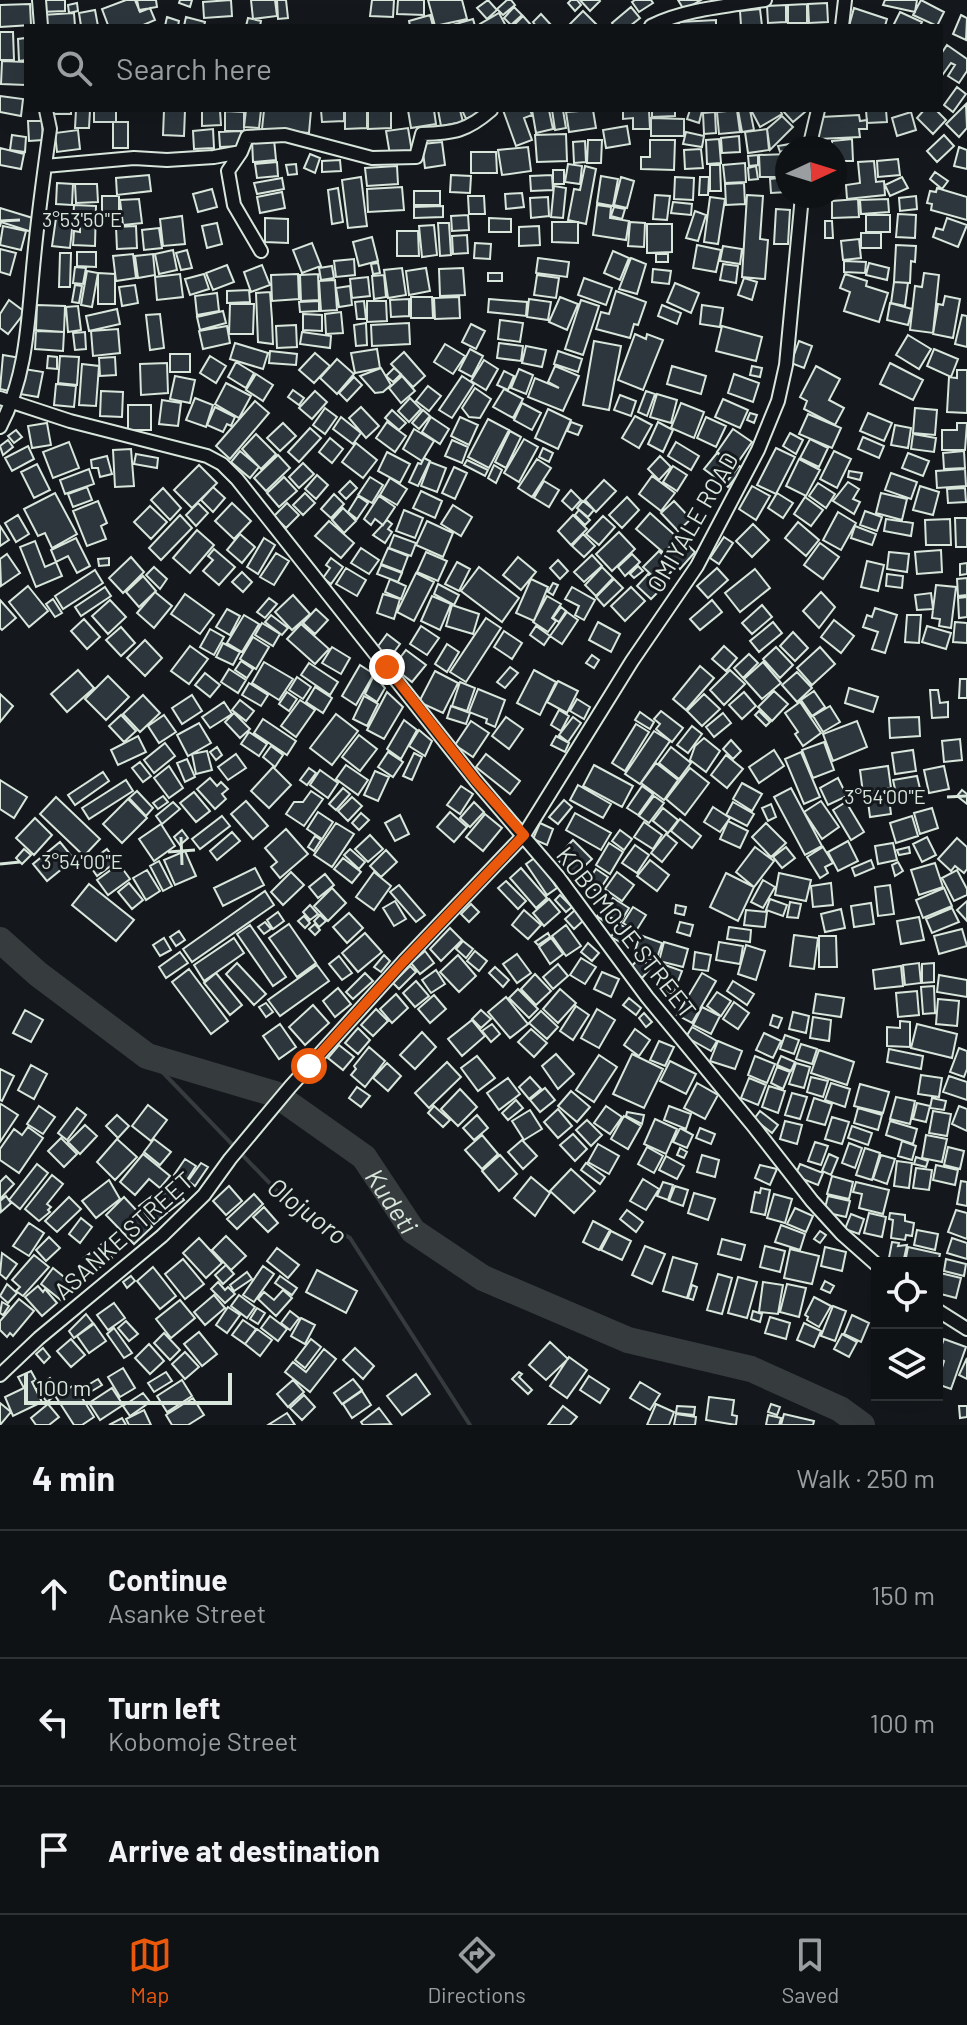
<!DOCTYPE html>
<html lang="en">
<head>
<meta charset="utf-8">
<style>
	body { margin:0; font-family:Barlow,sans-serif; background:#1d2022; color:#f1f3f6 }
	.controls { position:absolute; right:24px; bottom:24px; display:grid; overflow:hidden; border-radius:0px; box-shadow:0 8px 32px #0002 }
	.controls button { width:72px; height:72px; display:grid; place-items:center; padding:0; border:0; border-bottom:2px solid #2f3234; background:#0f1215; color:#f1f3f6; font:40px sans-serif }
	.compass { position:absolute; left:775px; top:136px; width:72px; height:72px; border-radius:50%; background:#0f1215; box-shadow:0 8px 32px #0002; rotate:86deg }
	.scale { position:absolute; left:24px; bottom:20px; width:208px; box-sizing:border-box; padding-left:8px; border:4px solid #d8e6dc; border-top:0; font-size:22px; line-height:28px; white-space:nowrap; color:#d8e6dc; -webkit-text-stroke:6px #14181c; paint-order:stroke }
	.stop { position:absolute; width:24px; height:24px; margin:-18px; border:6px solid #ea580c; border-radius:50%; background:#fff }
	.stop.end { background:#ea580c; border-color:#fff; box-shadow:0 2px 8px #0008 }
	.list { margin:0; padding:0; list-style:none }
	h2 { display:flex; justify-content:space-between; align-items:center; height:104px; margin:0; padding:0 32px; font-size:34px }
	h2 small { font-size:26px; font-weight:400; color:#9b9ea0 }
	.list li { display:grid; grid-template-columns:52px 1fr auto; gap:24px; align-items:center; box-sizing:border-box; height:128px; padding:0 32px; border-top:2px solid #2f3234 }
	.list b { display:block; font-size:30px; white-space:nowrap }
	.list p { margin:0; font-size:26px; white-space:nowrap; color:#9b9ea0 }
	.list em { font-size:26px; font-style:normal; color:#9b9ea0 }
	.icon { flex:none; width:44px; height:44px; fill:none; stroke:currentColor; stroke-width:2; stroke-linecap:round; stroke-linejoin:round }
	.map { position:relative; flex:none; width:967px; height:1425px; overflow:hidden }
	.search { position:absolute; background:#0f1215; box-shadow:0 8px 32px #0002; left:24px; right:24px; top:24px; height:88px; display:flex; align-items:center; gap:20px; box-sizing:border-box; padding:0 28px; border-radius:0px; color:#9b9ea0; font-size:30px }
	.sheet { height:488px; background:#0f1215 }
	nav { display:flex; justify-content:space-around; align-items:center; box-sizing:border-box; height:112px; border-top:2px solid #2f3234; background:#0f1215; font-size:22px; color:#9b9ea0 }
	nav a { display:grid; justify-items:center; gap:4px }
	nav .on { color:#ea580c }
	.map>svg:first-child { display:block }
</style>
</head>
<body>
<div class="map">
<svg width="967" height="1425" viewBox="0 0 967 1425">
	<rect width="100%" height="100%" fill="#14181c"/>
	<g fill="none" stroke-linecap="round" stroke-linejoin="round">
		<path stroke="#363b3e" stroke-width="4" d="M147 1056 283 1197 350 1238 470 1425"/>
		<path stroke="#363b3e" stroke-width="26" id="s1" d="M0 940 38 974 147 1056 275 1094 364 1157 413 1231 483 1278 628 1340 751 1369 840 1409 862 1425"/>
	</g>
	<path fill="#2c363c" stroke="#d8e6dc" stroke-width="2" d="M41 0H65V11L41 12Z
		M126 0H135L140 12 150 8 155 20 141 26 108 25 102 9Z
		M137 0H156L157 7 139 10Z
		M180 0H192L190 7 179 3Z
		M231 0 232 16 204 18 203 2Z
		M251 0H275L277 16 253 19Z
		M277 0H286L288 18 278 19Z
		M372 0H394L393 17 370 16Z
		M398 0H424V15L397 14Z
		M428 0H462L467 19 435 26Z
		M488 0 497 10 487 19 477 8Z
		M507 0H511L515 5 503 15 497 9Z
		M571 0H577L581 5 575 11 568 3Z
		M580 0H599L600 1 590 11Z
		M635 0H651L653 3 639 12 632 2Z
		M678 0H701L684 10Z
		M885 0H917L915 12 883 5Z
		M921 0 944 12 937 26 913 15Z
		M77 3 78 11 69 13 68 5Z
		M827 3 828 22 809 23 808 4Z
		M30 4 31 25 0 27V5Z
		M807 4V23H788V5Z
		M786 5V22L768 23 767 6Z
		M514 7 522 15 511 25 504 18Z
		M631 7 640 18 630 26H614L612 23Z
		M854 8 887 19 885 26H849Z
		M760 9 762 26H741L740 11Z
		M95 10 98 26H81L79 13Z
		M583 11 598 26 569 25Z
		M900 12 922 22 920 26H893Z
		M74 13 75 26H42V15Z
		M499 13 506 26H481L480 24Z
		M541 14 552 26H536L533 22Z
		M430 15 433 26H410L409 21Z
		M961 15 967 18 966 40 953 34Z
		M523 16 531 25 515 26 514 25Z
		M167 17 179 21 178 26H165Z
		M186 17 205 22 204 26H184Z
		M248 18 261 21 260 26H246Z
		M473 19 475 26H449Z
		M716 20V26H679V22Z
		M0 32H13L14 60H0Z
		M26 38V60L19 61 18 39Z
		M947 45 967 59V71L959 83 948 76 955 65 951 63 941 77V54Z
		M2 61 26 62V85L1 84Z
		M957 87 966 94 953 112 944 105Z
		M0 96 23 99 21 116 0 112Z
		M966 104 967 128 959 137 946 124Z
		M49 110H71V114H49Z
		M76 110H90L89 128H75Z
		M94 110H116V122H94Z
		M164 110H185L184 136 163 135Z
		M220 110 221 125 202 126V111Z
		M246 110H261L259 128 244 127Z
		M264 110H311L309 133 262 129Z
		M321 110H344V121L322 122Z
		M345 110H367V128L345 129Z
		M368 110H391V128L368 129Z
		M408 110H434L436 124 411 128Z
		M438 110H460L463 122 441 126Z
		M462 110H486L466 119Z
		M503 110H530L532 115 524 118 532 140 516 146Z
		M532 110H549L553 129 536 133Z
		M552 110H563L566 128 555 130Z
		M593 110 596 128 569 132 566 112Z
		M623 110H649L650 129H633V118L623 119Z
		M652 110H675V116L652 117Z
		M690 110 702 111 699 123 687 119Z
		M737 110 740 132 719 134 717 112Z
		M738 110H750L754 130 742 132Z
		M751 110H780L782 114 760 127Z
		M803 110 805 112 793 122 783 111Z
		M866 110H886L887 122 867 123Z
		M924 110H936L946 120 933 134 917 118Z
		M225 111 244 112V131H225Z
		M715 112 716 133 704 134 703 113Z
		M911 112 916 130 897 136 892 118Z
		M859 115 860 121 867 120V129H859L860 137 818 139 821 117Z
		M782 116 793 127 770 150 767 129Z
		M651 118 684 119V136H651Z
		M28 121H42L43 140 29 141Z
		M113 122H128V148H113Z
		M627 126 630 144 606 148 603 130Z
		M408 128 412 152 390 155 386 131Z
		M213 129 214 148 194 149 193 131Z
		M767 129 769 150 748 153 745 132Z
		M78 130 80 149 57 152 55 133Z
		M241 131 242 146 220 147 219 132Z
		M686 132 704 136 702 147 683 144Z
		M566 134 567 161 537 162 535 135Z
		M12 135 26 137 25 152 10 150Z
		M944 135 954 146 937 162 927 151Z
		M739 136 740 152 722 153 721 138Z
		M274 139 276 160 253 162 252 140Z
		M719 139 721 163 707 164 706 140Z
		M852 139 853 161H835V148H832V141Z
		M588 140H602L601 163H587Z
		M650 140H675L674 170 641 169V157H650Z
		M585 141 586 162 574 163 573 142Z
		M442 142 445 165 425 168 422 144Z
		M790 144 791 148 780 152 778 146Z
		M528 147 531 171 502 175 498 150Z
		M959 147 967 150V169L954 166Z
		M0 148 24 154 21 169 0 165Z
		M701 149 703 168 685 169 684 150Z
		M471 152H496L497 173H471Z
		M310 154 320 158 315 173 304 168Z
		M787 154V177H760L759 155Z
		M758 155V165L749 166 748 156Z
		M898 159 900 175 878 177 877 161Z
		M340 160 341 171 322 172V161Z
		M874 161 876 182 884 181 885 195 847 199 846 185 860 183 858 162Z
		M277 162 278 176 257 178 255 164Z
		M745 163 746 182 725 183 723 165Z
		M296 164 297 174 288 175 286 165Z
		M568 164 582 166 580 184 565 182Z
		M710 165H720L721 191H710Z
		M397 166 398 184 367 186 365 168Z
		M585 166 596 169 586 224 568 220 574 189 580 190Z
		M756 166 758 179 749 180 748 168Z
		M553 170H564V184H553Z
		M935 172 948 181 942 189 930 179Z
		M149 175 151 191 117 195 116 178Z
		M451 175 471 176 470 193 450 192Z
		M552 175 553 190 531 191 530 176Z
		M601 176 618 179 613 206 597 203Z
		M361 177 367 226 348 228 342 180Z
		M621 177 634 181 627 208 614 205Z
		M675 177 694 178 693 200 674 199Z
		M700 177H709L708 195H699Z
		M787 177V192L771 193 770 179Z
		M902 177 908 188 890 196 885 185Z
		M282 178 284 189 257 194 254 183Z
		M57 183 73 184 72 205 56 204Z
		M744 183 745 204 726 205 725 184Z
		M75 184H97L98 202 76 203Z
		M554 186 566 188 563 218 551 217Z
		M402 187 404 210 368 212 367 189Z
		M338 188 343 222 332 224 328 190Z
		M937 188 967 197V220L931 210 932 204 927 203 930 191 936 192Z
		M212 189 217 207 198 212 193 194Z
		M414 191H440V205H414Z
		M282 192 285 208 260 213 257 197Z
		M522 193 524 207 506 209 505 194Z
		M655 195 670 196 667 220 653 219Z
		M747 195 763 196 760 239 768 240 765 279 742 277Z
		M102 196H119V219H102Z
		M468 196H484L485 214H469Z
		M916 196 917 209 900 211 899 198Z
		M548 197 549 216 531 218 530 198Z
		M710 197 725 199 718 244 704 242Z
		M139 199 142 223 123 225 120 200Z
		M858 199 859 217 832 218V201Z
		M888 199 889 212 861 214 860 200Z
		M673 202 692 204 691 215 671 213Z
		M74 205 96 206 95 246 73 245 74 231 80 232V222H73Z
		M597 205 611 207 610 218 629 221 626 240 593 235Z
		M443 206V217L414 218V207Z
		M614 207 625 209 622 219 611 216Z
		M0 208 36 219 32 232 1 222 0 227Z
		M776 209 790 210 788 244H774Z
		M695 211 706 215 698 241 686 238Z
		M898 214 916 215 915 238 896 237Z
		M468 215 469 230 452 231 451 216Z
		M866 215H890V232H866Z
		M182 216 185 244 163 246 160 219Z
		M56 218 73 220 70 248 52 246Z
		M265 218 288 219V243L265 242Z
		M489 218 511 219V232H489Z
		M947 218 967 225 958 247 933 237 936 228 943 230Z
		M825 221H832L833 238H825Z
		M552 222H578V243L552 242Z
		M630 222 645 223 644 247 628 246Z
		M217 223 222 244 207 248 202 226Z
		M438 223H449L451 255 440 256Z
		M647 224H672V252L647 253Z
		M434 225 437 255 422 257 419 226Z
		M3 226 26 231 21 250 0 245Z
		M136 226 137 248 117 249 116 227Z
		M539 226 540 245 519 246V227Z
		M159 228 162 248 144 250 142 230Z
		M397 231H418L419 256H397Z
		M861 233H881V248H861Z
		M467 235 468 253 453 254 452 236Z
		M372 237 378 261 359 266 353 242Z
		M859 239 861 258 843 260 841 241Z
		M312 243 321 266 302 273 293 250Z
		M475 243 491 244 490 259 474 258Z
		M697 245 721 250 716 272 693 268Z
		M896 245 916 246 915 262 911 261 910 283 894 282Z
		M723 246 742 249 740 264 720 261Z
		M0 249 16 253 10 275 0 272Z
		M173 250 177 270 159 274 155 254Z
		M187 250 192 268 181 270 176 253Z
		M613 251 629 258 620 280 604 273Z
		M77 252H96V267L77 266Z
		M60 253H71L70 287H59Z
		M133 254 136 278 116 281 113 256Z
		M153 254 155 275 138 278 135 256Z
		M656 254H668V262H656Z
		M538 258 569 262 567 277 536 273Z
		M631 258 646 264 637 294 619 289Z
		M354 259 355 275 336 277 334 261Z
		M844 261 866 262 865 273 844 272Z
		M378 263 380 273 373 274 371 264Z
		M869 263 889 268 887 280 866 275Z
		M723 264 738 266 736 283 720 280Z
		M227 265 234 282 213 290 206 273Z
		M262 265 270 285 251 292 244 272Z
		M332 266 334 278 321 280 319 268Z
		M75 267 86 268 83 284 73 283Z
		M402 268 406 295 388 298 384 270Z
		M426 268 430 291 409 295 406 271Z
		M463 268 465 295 440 296 439 269Z
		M653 269 671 271 669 284 652 282Z
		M87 271 98 273 92 307 81 305Z
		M98 273 115 274V304H98Z
		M488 273H502V281H488Z
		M924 273 939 275 933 333 910 330 915 286 922 287Z
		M180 274 183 297 157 300 155 277Z
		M204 274 209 289 190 295 185 279Z
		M298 274 299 299 272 301 271 275Z
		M318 274 319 300 301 301 300 275Z
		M845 274 867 281 866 286 888 293 879 322 844 311 850 292 840 288Z
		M384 275 386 297 374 299 372 276Z
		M537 275 559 278 556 298 534 295Z
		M368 277 370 296 352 298 350 279Z
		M584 278 612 288 606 305 578 295Z
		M744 278 757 282 752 300 738 295Z
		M335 280 337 310 321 311 319 281Z
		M894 282 908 283 905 306 891 303Z
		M675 283 699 293 691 313 667 302Z
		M75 285 82 286 79 303 72 302Z
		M135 285 138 303 122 306 119 287Z
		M350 286 352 305 339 307 336 288Z
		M249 290 250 302 227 303V291Z
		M616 291 646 302 638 325 634 324 630 338 596 329 601 312 609 314Z
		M270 292 272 319 273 344 258 342 256 293Z
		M217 293 219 311 197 315 195 296Z
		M945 296 960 299 953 338 933 334 938 304 943 305Z
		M411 297H432L433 318H411Z
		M459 297 460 318 435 319 434 298Z
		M560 297 578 304 567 330 549 322Z
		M409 299V316L391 317 390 300Z
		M489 299 527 302 526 316 488 312Z
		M529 299 551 302 548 320 527 317Z
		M9 300 25 312 8 334 0 328V314Z
		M581 300 599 306 583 355 565 349Z
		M319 301V311L300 312 299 302Z
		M364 301 366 319H357L355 302Z
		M367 301H386L387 321 367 322Z
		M890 303 912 309 908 325 887 320Z
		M230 304H254L253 334H229Z
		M37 305 65 306 64 332 36 330Z
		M662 305 681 313 677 324 658 316Z
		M702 305 723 308 720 327 700 324Z
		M78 306 81 330 68 332 66 307Z
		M117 309 120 324 89 331 86 316Z
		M223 311 226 323 200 330 197 317Z
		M341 312 343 333 326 334 325 314Z
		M160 314 164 348 150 350 146 315Z
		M303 314 322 315V331L303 330Z
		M962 315 967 316V347L955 344Z
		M500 320 523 323 520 342 498 339Z
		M366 323 367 345 356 346 354 325Z
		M409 323 410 344 372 346 371 325Z
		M471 324 485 331 476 349 462 342Z
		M296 325 297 347 277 348 276 326Z
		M227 326 230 343 203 349 199 331Z
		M722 326 762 337 756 361 716 351Z
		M118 329 120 353 93 356 91 331Z
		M36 331 64 332 63 351 35 349Z
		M85 332 86 349 75 350 73 333Z
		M302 332 331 336 330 348 300 344Z
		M635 334 646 339 647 334 663 340 643 390 618 380Z
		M908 335 931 349 919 369 896 355Z
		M594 341 621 346 609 410 583 405Z
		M799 341 812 346 804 368 791 363Z
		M235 343 268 353 263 369 230 359Z
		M499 343 523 346 521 361 497 358Z
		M445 344 465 356 453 374 434 362Z
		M526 346 546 350 542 367 522 363Z
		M377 349 380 368 355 373 351 353Z
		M470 349 483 356 472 377 459 370Z
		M934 349 958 359 951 377 927 366Z
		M270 351 297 354 296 365 269 363Z
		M558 351 582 359 578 372 554 364Z
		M404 352 425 376 413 387 391 364Z
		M315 353 330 366 314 383 299 370Z
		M170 354H190V372H170Z
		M3 355 21 358 14 392 0 389Z
		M48 356 57 357V369L47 368Z
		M60 356 79 357 77 385 58 383Z
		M210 356 226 366 216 383 200 373Z
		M115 357 116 375 100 376 99 358Z
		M337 359 354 374 337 394 320 378Z
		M484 360 498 369 486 390 471 381Z
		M236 362 254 373 246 388 228 377Z
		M167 363 168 393 141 395 140 364Z
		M890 363 923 380 913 400 880 384Z
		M82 364 99 366 96 406 79 405Z
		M555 366 579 376 563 411 528 397 535 378 559 388 548 382Z
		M672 366 706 376 701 394 667 384Z
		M752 366 762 368 760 377 750 375Z
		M816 366 840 379 829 400 844 408 835 425 804 409 807 401 800 397Z
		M381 368 391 385 383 392 375 393 360 376Z
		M394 368 401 374 393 382 386 376Z
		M24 369 43 372 38 397 20 394Z
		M519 369 533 375 526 394 511 388Z
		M957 370H967V413L947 412 949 377 957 378Z
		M504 371 514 376 508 390 497 385Z
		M256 374 273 385 263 401 246 390Z
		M734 374 759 383 753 402 728 393Z
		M175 376 195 380 190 403 170 399Z
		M402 376 415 391 401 403 389 388Z
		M462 376 474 384 452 418 439 410Z
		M354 377 362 385 347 401 339 393Z
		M226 383 251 396 239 418 215 404Z
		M56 384 76 386 74 407 54 405Z
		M428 386 441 396 429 411 416 401Z
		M475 388 491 399 480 418 469 417 462 408Z
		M504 389 523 399 513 418 493 407Z
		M293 390 304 398 299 405 288 397Z
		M101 391 123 392 122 417 100 416Z
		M315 391 327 402 312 419 299 408Z
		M646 391 655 394 647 416 638 412Z
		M657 394 677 400 671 423 650 417Z
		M620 395 636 401 631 416 614 410Z
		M195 398 213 405 206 427 186 420Z
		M410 398 421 409 409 422 398 411Z
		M723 399 748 410 740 428 715 417Z
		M162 400 181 403 178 426 159 424Z
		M255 401 269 413 230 459 216 446Z
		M522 403 541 413 532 430 514 420Z
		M681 403 704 412 694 438 671 428Z
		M128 405H151V430H128Z
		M215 407 235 417 231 426 227 424 223 432 207 425Z
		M361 407 379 426 366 438 349 418Z
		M325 408 337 417 325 434 313 425Z
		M915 408 937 410 935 435 913 433Z
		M548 409 571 420 558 449 535 438Z
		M392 410 406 423 399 430 385 418Z
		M423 410 430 416 419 429 412 423Z
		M750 413 757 415 754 423 747 420Z
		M868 413 892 423 884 441 860 431Z
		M808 414 841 428 832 448 799 434Z
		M635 416 652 425 639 448 622 438Z
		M341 417 361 433 353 444 333 429Z
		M431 417 449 429 440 444 422 432Z
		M460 417 478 425 469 445 451 436Z
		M706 417 726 426 716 447 697 438Z
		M488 419 509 430 489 468 468 457Z
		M387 422 406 436 395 452 376 438Z
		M571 422 582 426 578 435 567 431Z
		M658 422 673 430 663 452 648 444Z
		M47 423 51 445 32 448 28 426Z
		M283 423 296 436 280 451 267 438Z
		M957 423H967L965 450H942V430H957Z
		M895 425 911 428 908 448 891 445Z
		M310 428 321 438 299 462 288 452Z
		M414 429 434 441 422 461 403 449Z
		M733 429 752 442 736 465 717 452Z
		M16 430 22 437 14 443 8 436Z
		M510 431 521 437 506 468 495 462Z
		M790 433 803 440 796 454 783 446Z
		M256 434 276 454 261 469 242 449Z
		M913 434 936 438 934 452 911 449Z
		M863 437 884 446 879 458 858 449Z
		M330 438 343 449 332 463 319 452Z
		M524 439 538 447 519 482 504 473Z
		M810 439 828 448 819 467 800 458Z
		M8 440 13 447 3 455 0 446Z
		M452 440 468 447 462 463 445 456Z
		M69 442 79 468 53 478 43 452Z
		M676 442 699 456 691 470 668 456Z
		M356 443 377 460 363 478 342 462Z
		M28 446 34 459 12 471 5 458Z
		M543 448 553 453 549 462 539 457Z
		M776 448 795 457 776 494 757 485Z
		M131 449 134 486 115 487 113 450Z
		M240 451 259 467 250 478 231 462Z
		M834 451 851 459 837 488 820 479Z
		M964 451 965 468 944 469 943 453Z
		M387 452 410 464 400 483 378 471Z
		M717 453 735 467 723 483 704 469Z
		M908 453 929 461 923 476 902 468Z
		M136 454 158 458 157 468 134 464Z
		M278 455 290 468 266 491 254 478Z
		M107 456 112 474 100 477 98 468H92L91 460Z
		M660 456 671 467 659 480 648 469Z
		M424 458 430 461 418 486 409 482 418 463 421 464Z
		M537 459 551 468 532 497 518 488Z
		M799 459 820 470 806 496 786 486Z
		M467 460 488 470 485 476 464 465Z
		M430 462 446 468 437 492 421 486Z
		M303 463 314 474 299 488 289 477Z
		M37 464 50 490 34 498 21 472Z
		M199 465 217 483 192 508 174 490Z
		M494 465 502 470 496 483 488 478Z
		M673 466 687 475 677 491 663 482Z
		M739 466 743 468 728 487 725 484Z
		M454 467 467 473 455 499 442 493Z
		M89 469 94 484 65 494 60 480Z
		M965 469 966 486 937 488 936 471Z
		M849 471 862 473 860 480 848 477Z
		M891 473 917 482 911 499 885 490Z
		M317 475 328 485 316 499 305 489Z
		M652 476 675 493 661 511 639 494Z
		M284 477 297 491 279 507 267 493Z
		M370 477 383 485 372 503 358 495Z
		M390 478 407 489 397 505 380 495Z
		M604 480 616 491 596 512 585 500Z
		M350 481 357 488 346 499 339 492Z
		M544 481 559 490 549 507 534 498Z
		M848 482 859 489 853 499 860 502 854 514 833 501Z
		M818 483 835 494 826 508 809 496Z
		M752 486 770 496 756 520 739 509Z
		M920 486 939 492 933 515 913 510Z
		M87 487 92 500 73 507 68 494Z
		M213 487 225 498 213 512 201 500Z
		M163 488 181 508 170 520 151 500Z
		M965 488 966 502 948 503 947 489Z
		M571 490 581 500 572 510 562 501Z
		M421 491 442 501 435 518 413 508Z
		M55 493 77 534 52 548 45 533 38 536 24 509Z
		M305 493 315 503 303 515 293 505Z
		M777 493 793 503 783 518 768 508Z
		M881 493 907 499 902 520 876 513Z
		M334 494 344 504 331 518 321 509Z
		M358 496 368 503 357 519 348 512Z
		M379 496 395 507 383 525 375 519 371 525 364 519Z
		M627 497 639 510 622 528 609 515Z
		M805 497 823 510 811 526 794 514Z
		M98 501 107 523 101 526 106 539 87 546 73 511Z
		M583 501 594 510 588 517 577 508Z
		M674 501 691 519 678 531 661 513Z
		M198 503 208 513 196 526 186 515Z
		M232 503 251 521 234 539 215 521Z
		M287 503 299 515 286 528 274 516Z
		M453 505 472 517 461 536 441 524Z
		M150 506 167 522 151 539 134 522Z
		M343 508 356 521 344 533 332 520Z
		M404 510 423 518 415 538 396 531Z
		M579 510 590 520 585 525 575 515Z
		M865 511 882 517 877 531 860 525Z
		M838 512 856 523 841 550 823 540Z
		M650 513 678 538 664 553 636 529Z
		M18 515 29 534 16 542 5 523Z
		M180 515 192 528 161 560 149 548Z
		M573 515 587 529 571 545 558 531Z
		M603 516 615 527 599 545 586 534Z
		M955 518H967V547H956Z
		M886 519 913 523 911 536 884 531Z
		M950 519 951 545H926L925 520Z
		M387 520 392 524 388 529 392 532 385 543 373 535Z
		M329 521 354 543 341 558 315 536Z
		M427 521 453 533 443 557 416 545Z
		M798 522 819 540 806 556 785 538Z
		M753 524 769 540 752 557 736 541Z
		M0 526 9 540 0 546Z
		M855 526 876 534 872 545 851 538Z
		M197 530 214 545 190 573 173 558Z
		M619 532 635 549 612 571 596 554Z
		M240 534 255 547 242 563 227 550Z
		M583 534 595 546 584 557 572 546Z
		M394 535 416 543 411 556 389 548Z
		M724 537 733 543 719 564 710 558Z
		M76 538 90 566 77 573 68 556 56 562 51 550Z
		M264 538 275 545 258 574 247 567Z
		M682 540 695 552 680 569 667 557Z
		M35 541 45 567 56 562 62 576 36 587 20 547Z
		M820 543 839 557 823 579 804 565Z
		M361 548 379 560 369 574 351 563Z
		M388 548 408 556 402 572 381 564Z
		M214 549 235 567 219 585 203 571 213 560 208 556Z
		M941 550 942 572 917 574 915 552Z
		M659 551 675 568 660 583 643 567Z
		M426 552 447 561 438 581 417 572Z
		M889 552 909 554 907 572 887 569Z
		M276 553 289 561 274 585 260 577Z
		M7 554 20 573 1 586 0 559Z
		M632 554 640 562 625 576 618 567Z
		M592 555 602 566 584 582 574 572Z
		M131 557 144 572 123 593 109 578Z
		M518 557 536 572 521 590 503 575Z
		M109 558V565L99 566 98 559Z
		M331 558 343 567 331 584 323 578 330 568 326 565Z
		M558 560 568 571 560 579 550 568Z
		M867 561 884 565 878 591 861 587Z
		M457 562 470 569 459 591 445 584Z
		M967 563V574L960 575V564Z
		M381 565 402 573 398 582 377 574Z
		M638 566 643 571 634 578 630 574Z
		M154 567 167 579 160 589 146 575Z
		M479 567 519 598 502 622 461 591Z
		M602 567 613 578 596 596 585 585Z
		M346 568 366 580 357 596 336 584Z
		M717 568 728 580 708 598 697 586Z
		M755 569 770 588 740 612 725 593Z
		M95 570 103 583 63 609 55 596Z
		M242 572 252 582 243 592 232 582Z
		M416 573 434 582 414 621 397 612Z
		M648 574 662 588 651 599 637 586Z
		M887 574 903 576 902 588 886 586Z
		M143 576 156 591 139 607 126 592Z
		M967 578V595L958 596 957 579Z
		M390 579 406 586 401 599 385 592Z
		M531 579 548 587 534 621 516 613Z
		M614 579 623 588 604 606 596 597Z
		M553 583 558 585 553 595 548 592Z
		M438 584 459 595 454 605 434 594Z
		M936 585 956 587 951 628 939 626 940 619 932 618Z
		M28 586 48 611 29 627 9 602Z
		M105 587 111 596 81 616 75 607Z
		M572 587 595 600 584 620 575 615 579 606 565 599Z
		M631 587 645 601 625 621 611 606Z
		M155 592 172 606 154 628 137 613Z
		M821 592 835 607 819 628 803 611Z
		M931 593 933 609 917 610 915 595Z
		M185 594 214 615 200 634 171 614Z
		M383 594 400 599 394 619 377 613Z
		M293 595 310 614 292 630 275 612Z
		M432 596 451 604 440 630 421 621Z
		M547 596 561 604 552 618 556 621 548 632 533 622Z
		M967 597V617L959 618 958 598Z
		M269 598 277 604 265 618 257 612Z
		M53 599 62 613 55 617 46 604Z
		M0 600 16 618 2 630 0 628Z
		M110 600 126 617 108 634 92 616Z
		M712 600 722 612 700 630 690 619Z
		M452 605 479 614 473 634 446 626Z
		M762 605 772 617 752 634 742 623Z
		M561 607 566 611 559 622 553 618Z
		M875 608 897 615 885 653 872 649 878 632 863 627 867 615 872 617Z
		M227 609 240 616 230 635 216 627Z
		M316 609 328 620 315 634 303 623Z
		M567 612 578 620 562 644 550 636Z
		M244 615 259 624 242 652 227 643Z
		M271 615 288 628 282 635 265 622Z
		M907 615H921L919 643 905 642Z
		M486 618 501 628 466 682 450 672Z
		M84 619 100 637 87 649 71 631Z
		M834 620 854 636 841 653 821 637Z
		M598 622 620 634 611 652 589 640Z
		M773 622 782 633 759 652 750 641Z
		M955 622 967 623V643L953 642Z
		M262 623 280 634 273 646 255 635Z
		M301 624 329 649 315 664 287 639Z
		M421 626 439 638 427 655 410 644Z
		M536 626 550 636 544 645 530 635Z
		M927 626 951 633 946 649 922 642Z
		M121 627 135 643 121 656 106 640Z
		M210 629 224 637 214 655 200 647Z
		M504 631 522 643 512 659 494 647Z
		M793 632 808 648 795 661 780 646Z
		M387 634 400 644 389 659 376 649Z
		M253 637 269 647 256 669 240 659Z
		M145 640 162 658 145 676 127 658Z
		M223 643 240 652 233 665 216 657Z
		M447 644 459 652 447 672 435 664Z
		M190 646 208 659 189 684 171 671Z
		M724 646 737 658 726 671 712 659Z
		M332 647 350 658 341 674 322 663Z
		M776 647 793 665 780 678 763 659Z
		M820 647 835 664 812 685 797 668Z
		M406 650 426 665 412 682 393 667Z
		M749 654 758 663 743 678 734 668Z
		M592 655 599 660 594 668 586 663Z
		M241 661 253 669 247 678 235 670Z
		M264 662 293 679 279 700 252 683Z
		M763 662 781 683 762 699 744 679Z
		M309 663 338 682 330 695 301 675Z
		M360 665 374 674 356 705 342 696Z
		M700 666 714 678 686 710 673 699Z
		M510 667 518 673 505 688 497 682Z
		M229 669 246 680 238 693 221 682Z
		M78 670 94 688 67 712 51 694Z
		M534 670 556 682 540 715 517 703Z
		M730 670 745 684 724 705 710 690Z
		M435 671 458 683 443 713 419 702Z
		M797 672 812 688 797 702 782 685Z
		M205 673 220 685 210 697 195 685Z
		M374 675 385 688 377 702 365 694Z
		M108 676 129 697 106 720 85 699Z
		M297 677 311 687 303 699 289 690Z
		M960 679H967V698H959Z
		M558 681 578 691 567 713 547 702Z
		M460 682 475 688 467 711 452 706Z
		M249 683 268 695 261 706 242 695Z
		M315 687 332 698 323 713 306 702Z
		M849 688 878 697 873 712 845 703Z
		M478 689 505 700 495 727 486 723 487 719 469 712Z
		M930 690H938L940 703 948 702V717L932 718Z
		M774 691 788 704 772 721 758 707Z
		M814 691 825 707 812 716 801 700Z
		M287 692 297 699 289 711 279 704Z
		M387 692 403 707 384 739 367 730Z
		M744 692 756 706 742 719 729 705Z
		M0 694 13 706 0 722Z
		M704 694 720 709 702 726 687 711Z
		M143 695 160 713 140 732 123 714Z
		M192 695 202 711 182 724 172 708Z
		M364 696 378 704 367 726 353 719Z
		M577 699 590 707 584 719 570 711Z
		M240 700 254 711 246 721 232 710Z
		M300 700 315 710 296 737 281 726Z
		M224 702 232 714 210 728 202 717Z
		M800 702 821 733 803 746 795 734 798 732 785 713Z
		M451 706 470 713 466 724 447 718Z
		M830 706 840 722 823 732 813 716Z
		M559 710 569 716 561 731 551 725Z
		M661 711 683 728 672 742 656 729 660 724 654 719Z
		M759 711 770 722 766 726 755 715Z
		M640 712 654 722 650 729 635 720Z
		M234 713 250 729 240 738 225 722Z
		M723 713 731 723 714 737 706 727Z
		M336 714 358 731 332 765 310 748Z
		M121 715 136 731 124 742 109 726Z
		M164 715 176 732 159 743 148 726Z
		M506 717 523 729 509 749 492 736Z
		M573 717 581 723 568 742 559 735Z
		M919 717 920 736 890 738 889 718Z
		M263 719 296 741 287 755 254 733Z
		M404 720 417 730 401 759 387 749Z
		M471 721 489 733 473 757 455 745Z
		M857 721 867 747 833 761 823 734Z
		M199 723 211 743 188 756 177 735Z
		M636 724 649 732 625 771 612 763Z
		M692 726 702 734 688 753 677 745Z
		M419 730 432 741 425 756 409 746Z
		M654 731 670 741 640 784 625 774Z
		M249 732 267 744 259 756 241 744Z
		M359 735 377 749 360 771 342 757Z
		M138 736 146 752 118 765 111 750Z
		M556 736 569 743 565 752 551 745Z
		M704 738 720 751 706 772 690 760 695 746Z
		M960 739 962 760 944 762 942 741Z
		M731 740 741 751 733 759 723 749Z
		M824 742 834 770 813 778 802 750Z
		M165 743 175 756 154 773 144 760Z
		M271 746 283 755 275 767 263 757Z
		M217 747 222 755 216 760 210 752Z
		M671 747 691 763 679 779 659 763Z
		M774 750 784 766 759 783 749 767Z
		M913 750 916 771 895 774 892 753Z
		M207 751 212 770 196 774 192 754Z
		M388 752 403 762 393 777 378 767Z
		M801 752 820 797 804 804 785 759Z
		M414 753 422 757 412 780 403 776Z
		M236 754 246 768 228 780 218 767Z
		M486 754 520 781 510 794 476 767Z
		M726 755 743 769 727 788 711 775Z
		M187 759 195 777 185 782 177 763Z
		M140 762 151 776 143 782 132 768Z
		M656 763 678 780 664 800 641 783Z
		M346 765 368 780 358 795 336 779Z
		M594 765 633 786 622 807 583 786Z
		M169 766 183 788 169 798 154 778Z
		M888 766 891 788 863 793 860 770Z
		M944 766 949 789 929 793 924 770Z
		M273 767 291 785 269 808 251 791Z
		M309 768 316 773 307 785 300 780Z
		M690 768 709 783 685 815 666 799Z
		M320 770 338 783 328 798 310 785Z
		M375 771 389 777 378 801 364 795Z
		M103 772 109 781 75 805 68 795Z
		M917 776 921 793 897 798 893 780Z
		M210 778 217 786 221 782 228 789 222 794 226 799 215 809 197 789Z
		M838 778 847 796 828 805 820 788Z
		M0 780 27 797 14 818 0 809Z
		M126 780 133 791 89 819 82 808Z
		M742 783 762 794 752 811 733 799Z
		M578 785 611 804 603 818 570 800Z
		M461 786 473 794 460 814 447 805Z
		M642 786 653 794 638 815 627 808Z
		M343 788 350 794 336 810 329 804Z
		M791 788 822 846 805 855 774 797Z
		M962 790 967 794V804L957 796Z
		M137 791 153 808 146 816 129 798Z
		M311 791 323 799 304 826 286 814 294 802H303Z
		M888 791 891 814 870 817 867 794Z
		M194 792 210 811 196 822 180 803Z
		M163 796 168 802 158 809 153 803Z
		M654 796 664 803 649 823 639 816Z
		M56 797 100 839 84 856 40 814Z
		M352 797 362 806 348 821 338 811Z
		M128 799 147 818 122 843 103 824Z
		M564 800 572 807 558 824 549 817Z
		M246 801 268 826 253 839 231 814Z
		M821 801 839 827 822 839 804 812Z
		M173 802 180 809 162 824 156 816Z
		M474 802 484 812 470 827 460 818Z
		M733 802 754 814 747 826 726 815Z
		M846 802 864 832 851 840 833 810Z
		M771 804 776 817 768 821 762 808Z
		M713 807 730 818 720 832 704 822Z
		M663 808 678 820 668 833 653 821Z
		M932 808 938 828 920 834 914 813Z
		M318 812 333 822 322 839 307 829Z
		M450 812 467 827 454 842 437 827Z
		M361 813 369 820 359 830 352 823Z
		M575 813 611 833 601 850 566 830Z
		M485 814 502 828 483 851 466 837Z
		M400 815 409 834 395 841 385 823Z
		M222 816 230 826 200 849 192 839Z
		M912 816 918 836 896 843 890 823Z
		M35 818 52 835 34 855 16 838Z
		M680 819 701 836 692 848 671 831Z
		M728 821 748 831 740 848 720 839Z
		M644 822 662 835 653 849 634 837Z
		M336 823 354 834 332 867 314 855Z
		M540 823 553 829 547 845 533 839Z
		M766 823 786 843 771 857 752 837Z
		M161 824 175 846 154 861 139 839Z
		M286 829 308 854 280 878 271 867 277 862 265 848Z
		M182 830 188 838 180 845 174 837Z
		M620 830 632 839 624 850 612 841Z
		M232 832 240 841 217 860 210 851Z
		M666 834 677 843 662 862 651 853Z
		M370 835 383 849 368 862 355 849Z
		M315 836 321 840 314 851 308 847Z
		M927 837 936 855 922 862 913 844Z
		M957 838 967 847V869L964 873 955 866 951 871 938 859Z
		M573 840 592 859 574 876 556 858Z
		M848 841 858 861 838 871 828 852Z
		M60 842 74 859 47 881 33 864Z
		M609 843 623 852 610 874 596 865Z
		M893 843 897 860 878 864 875 846Z
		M635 845 649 855 637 873 622 863Z
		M755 847 774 861 754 887 736 872Z
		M786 847 795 858 782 868 773 857Z
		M823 847 833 863 825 867 828 873 820 878 807 857Z
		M909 847 910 853 899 855 897 850Z
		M24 849 31 855 22 864 16 858Z
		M107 849 116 862 97 876 88 863Z
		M350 849 365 862 359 869 344 855Z
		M386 850 397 862 381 877 370 866Z
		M185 851 196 876 175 885 164 860Z
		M536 857 557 888 547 895 526 864Z
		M343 858 361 872 352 883 334 869Z
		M650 860 669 875 657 891 637 876Z
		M871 860 874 868 855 876 852 868Z
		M159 861 172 886 163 891 150 866Z
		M898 862 903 871 895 876 892 865Z
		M935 863 943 887 919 895 911 870Z
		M119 864 130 879 108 895 97 880Z
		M255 868 264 885 223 906 214 888Z
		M521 868 547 898 536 908 510 878Z
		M596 869 608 877 598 892 586 884Z
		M147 870 160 891 146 900 133 878Z
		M957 870 967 889V895L954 901 942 878Z
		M291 872 304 885 283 905 271 892Z
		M374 872 391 886 374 910 356 897Z
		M617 872 634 885 622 901 605 889Z
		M726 873 754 887 738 921 710 907Z
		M779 873 811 880 806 901 775 895Z
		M325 874 334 885 318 898 309 887Z
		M763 880 775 887 763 908 751 902Z
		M506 881 526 901 518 909 498 888Z
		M129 883 143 900 132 909 118 892Z
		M831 883 833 905 813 907 811 886Z
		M89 884 134 920 116 941 72 905Z
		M399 885 425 915 416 922 390 892Z
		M890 885 894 914 878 916 875 887Z
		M332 888 346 903 328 921 314 906Z
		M944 888 952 906 923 918 916 900Z
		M265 891 274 905 192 962 183 949Z
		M560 895 572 907 566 912 555 900Z
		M613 898 629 908 620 923 604 913Z
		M549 899 560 912 544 926 533 913Z
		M770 899 787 905 783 916 766 910Z
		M395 901 406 919 394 926 383 908Z
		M967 901V921L957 910Z
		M790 902 801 904 798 918 787 917Z
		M871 903 874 924 854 927 851 906Z
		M471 904 479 912 469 922 461 914Z
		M310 905 318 914 310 920 303 912Z
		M676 905 686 907 684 915 675 913Z
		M633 907 646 915 636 931 623 923Z
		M952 908 959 922 932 933 926 919Z
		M841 909 845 928 825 932 821 914Z
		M524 910 541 925 528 939 512 925Z
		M575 910 584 920 574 929 565 919Z
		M746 910 767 912 765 927 744 925Z
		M601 911 611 919 608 924 597 916Z
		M278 912 284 921 273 929 267 920Z
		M349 913 363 928 347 943 333 927Z
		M320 915 326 921 319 927 314 921Z
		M304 916 310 923 305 928 298 921Z
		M919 917 924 940 901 944 897 921Z
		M265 922 271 929 264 934 258 927Z
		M680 922 693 925 690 936 677 932Z
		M289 924 316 963 297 977 269 938Z
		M315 924 320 930 315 935 309 929Z
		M619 924 628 929 620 942 611 937Z
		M250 925 286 977 273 986 237 934Z
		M566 925 581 946 566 956 552 936Z
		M729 927 751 930 750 942 727 939Z
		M450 928 462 940 441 961 430 949Z
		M962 929 967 946 939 954 934 936Z
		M179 931 185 940 176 946 170 937Z
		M365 933 382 952 358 972 342 953Z
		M548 933 550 937 538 945 535 942Z
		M640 935 662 943 656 961 634 954Z
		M794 935 818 938 814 969 790 966Z
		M819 936H836L837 967H819Z
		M164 938 171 950 160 956 153 945Z
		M234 938 244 953 204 981 194 965Z
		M551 938 563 954 550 964 539 947Z
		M463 941 473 949 466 958 456 949Z
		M664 942 688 949 683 967 659 961Z
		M719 942 743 946 740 964 716 960Z
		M588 943 599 953 592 961 581 952Z
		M746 945 765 951 756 980 738 974Z
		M425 951 434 963 420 974 411 963Z
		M475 951 487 961 479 971 467 961Z
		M180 952 188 963 166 978 159 967Z
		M695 952 711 955 708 971 693 969Z
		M517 954 531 973 517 983 503 964Z
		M384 955 390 961 381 972 374 967Z
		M458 955 476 976 459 992 440 972Z
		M339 956 352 973 342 980 329 964Z
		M640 957 651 968 642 978 631 967Z
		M581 958 596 967 585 984 570 975Z
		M237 963 266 994 254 1005 226 974Z
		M919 963 921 983 905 985 903 965Z
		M934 963V982L922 983V964Z
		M558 964 568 976 553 989 543 977Z
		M317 965 329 981 280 1016 268 1000Z
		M665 965 682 971 673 994 656 987Z
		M410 966 416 972 399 989 393 983Z
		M901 966 903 986 875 989 873 970Z
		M495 967 509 980 503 987 489 973Z
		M189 969 228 1021 211 1034 172 982Z
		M436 970 445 984 431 993 422 980Z
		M602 972 619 979 611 997 594 989Z
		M216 973 242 1005 230 1015 204 983Z
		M365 973 373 981 353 999 346 992Z
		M702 973 716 981 692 1023 677 1015Z
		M535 974 551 991 536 1005 521 989Z
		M939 975 967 980V997L937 992Z
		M416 981 429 996 415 1007 403 993Z
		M733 981 754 994 747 1005 727 991Z
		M934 986 935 1013 923 1014 921 987Z
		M338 988 351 1004 335 1017 323 1001Z
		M518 989 538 1009 529 1018 509 998Z
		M560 989 576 1003 558 1023 543 1009Z
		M917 991 919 1015 898 1017 896 993Z
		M717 992 731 1001 721 1016 707 1006Z
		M396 994 408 1008 392 1023 380 1009Z
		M816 994 844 998 841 1017 813 1013Z
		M434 995 446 1009 430 1023 418 1009Z
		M506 997 528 1024 510 1038 488 1012Z
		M629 998 641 1008 636 1015 623 1005Z
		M938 999 959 1001 957 1026 936 1024Z
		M734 1002 749 1013 738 1029 723 1019Z
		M266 1003 273 1012 266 1017 259 1007Z
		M313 1005 329 1023 305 1045 289 1027Z
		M576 1006 589 1015 573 1040 560 1031Z
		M702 1007 720 1016 711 1034 693 1025Z
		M376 1009 388 1021 373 1036 361 1025Z
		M597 1009 615 1020 599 1048 581 1038Z
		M25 1010 43 1020 31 1042 13 1033Z
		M481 1010 491 1019 481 1028 472 1019Z
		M541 1011 558 1027 547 1039 529 1023Z
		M793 1012 809 1016 806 1033 789 1029Z
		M644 1013 652 1022 646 1027 639 1018Z
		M773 1015 782 1018 778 1028 770 1025Z
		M813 1017 831 1020 829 1041 810 1038Z
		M472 1020 485 1036 462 1056 448 1039Z
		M900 1021 910 1022V1047L887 1046V1027L900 1028Z
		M280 1024 296 1047 279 1059 263 1036Z
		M492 1024 500 1034 491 1042 482 1031Z
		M917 1024 957 1034 952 1058 911 1048Z
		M692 1027 717 1041 711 1051 686 1037Z
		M358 1028 370 1040 358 1054 345 1043Z
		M531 1029 547 1043 534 1057 518 1042Z
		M635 1029 650 1040 639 1056 624 1045Z
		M422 1032 436 1047 415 1069 400 1055Z
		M764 1033 781 1041 773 1058 756 1050Z
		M785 1035 799 1040 794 1054 780 1049Z
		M659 1041 674 1047 665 1066 650 1060Z
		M718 1041 742 1051 735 1069 710 1061Z
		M801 1044 817 1049 812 1064 796 1059Z
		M339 1045 354 1057 343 1070 328 1058Z
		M369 1047 385 1061 365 1087 351 1075 356 1069 354 1066Z
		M959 1048 967 1051V1069L964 1077 950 1072Z
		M889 1049 923 1056 921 1069 887 1062Z
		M819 1050 854 1062 847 1085 811 1073Z
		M556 1054 574 1074 558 1089 542 1066Z
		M632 1054 663 1069 644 1108 613 1094Z
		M599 1055 617 1067 594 1102 576 1090Z
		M477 1056 495 1078 478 1091 461 1068Z
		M755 1056 775 1064 767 1083 748 1075Z
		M781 1056 795 1062 791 1071 777 1065Z
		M670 1061 696 1074 686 1094 660 1081Z
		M447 1062 461 1077 429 1108 415 1093Z
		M387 1063 401 1076 388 1091 373 1078Z
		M796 1063 810 1067 804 1088 789 1084Z
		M31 1065 47 1074 34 1099 18 1090Z
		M777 1067 790 1072 783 1089 771 1083Z
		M0 1069 14 1076 2 1101 0 1100Z
		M921 1075 942 1078 939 1097 918 1094Z
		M949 1076 967 1082V1100L943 1092Z
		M530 1077 541 1089 529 1099 519 1087Z
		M811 1077 828 1081 823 1097 807 1092Z
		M508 1078 520 1094 499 1110 487 1093Z
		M749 1078 766 1085 758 1105 741 1098Z
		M697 1083 718 1095 705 1119 684 1108Z
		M831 1083 850 1089 845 1107 825 1100Z
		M860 1084 889 1092 883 1113 854 1106Z
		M769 1086 785 1091 778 1113 762 1107Z
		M357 1087 370 1096 361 1107 349 1098Z
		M545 1088 555 1100 540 1112 530 1100Z
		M460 1089 477 1107 458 1126 441 1109Z
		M571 1091 590 1107 577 1122 558 1106Z
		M792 1093 807 1097 800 1119 785 1115Z
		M896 1097 915 1101 910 1124 890 1119Z
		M814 1098 832 1104 825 1125 807 1120Z
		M932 1098 946 1101 944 1110 930 1108Z
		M516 1100 523 1108 508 1120 502 1113Z
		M917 1103 930 1106 926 1122 913 1119Z
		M1 1104 18 1115 0 1142V1106Z
		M148 1105 167 1120 151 1141 132 1126Z
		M39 1106 55 1117 43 1134 27 1124Z
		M434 1106 450 1120 443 1127 428 1113Z
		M606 1106 622 1117 610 1134 594 1123Z
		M669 1106 691 1114 686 1129 664 1120Z
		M959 1106 967 1109V1131L952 1124Z
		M77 1108 86 1115 67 1140 58 1133Z
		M858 1108 882 1115 878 1130 854 1123Z
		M558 1109 572 1126 558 1138 544 1122Z
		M530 1110 542 1129 524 1140 512 1121Z
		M760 1111 778 1125 772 1133 754 1119Z
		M933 1111 951 1114 947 1136 929 1133Z
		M627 1112 644 1115 642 1124 626 1116Z
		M117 1115 129 1126 118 1138 106 1126Z
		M477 1115 488 1128 474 1140 463 1128Z
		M624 1116 641 1126 628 1149 611 1139Z
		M832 1117 849 1122 842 1144 825 1139Z
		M655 1119 677 1129 666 1154 644 1144Z
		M587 1120 602 1135 591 1146 576 1130Z
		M785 1121 802 1125 797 1144 780 1139Z
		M890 1121 917 1129 913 1144 886 1135Z
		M85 1125 97 1136 80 1154 68 1142Z
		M852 1126 872 1133 868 1145 848 1138Z
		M28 1127 43 1138 19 1173 0 1160V1149L14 1129 22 1135Z
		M680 1128 693 1135 687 1148 673 1142Z
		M700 1128 715 1134 711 1144 696 1138Z
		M573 1134 587 1149 575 1161 560 1145Z
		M482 1135 498 1154 482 1169 465 1150Z
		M926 1135 947 1139 942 1162 922 1158Z
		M61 1138 77 1154 64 1167 48 1151Z
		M117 1139 137 1157 115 1180 97 1162Z
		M154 1139 171 1152 160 1165 144 1152Z
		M522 1140 537 1156 523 1169 508 1152Z
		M902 1141 916 1146 912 1160 898 1156Z
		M815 1142 828 1146 821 1165 808 1161Z
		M849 1143 862 1148 855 1168 842 1163Z
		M598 1144 619 1156 609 1174 588 1162Z
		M647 1147 663 1156 654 1173 638 1164Z
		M948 1147 964 1151 960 1169 944 1165Z
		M680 1148 687 1152 684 1158 677 1155Z
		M865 1148 880 1153 872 1180 856 1175Z
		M143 1154 170 1176 160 1188 149 1179 135 1195 120 1182Z
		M829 1154 838 1158 831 1175 822 1171Z
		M500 1155 517 1174 499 1191 482 1171Z
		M702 1155 719 1160 715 1177 697 1172Z
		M881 1155 895 1159 887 1184 873 1179Z
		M666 1156 684 1166 677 1179 659 1170Z
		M916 1157 928 1161 926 1167 914 1164Z
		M185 1159 196 1166 185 1183 174 1175Z
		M897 1161 912 1163 909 1188 894 1186Z
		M201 1163 208 1167 195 1186 188 1181Z
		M586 1163 605 1177 600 1184 581 1170Z
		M37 1164 48 1173 20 1209 9 1200Z
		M800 1164 823 1173 818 1185 795 1176Z
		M760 1165 777 1169 770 1185 755 1178Z
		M936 1165 958 1170 955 1185 933 1180Z
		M916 1168 932 1170 929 1190 913 1188Z
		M571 1169 595 1191 574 1213 550 1191Z
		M52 1175 63 1184 47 1204 51 1207 48 1210 50 1212 39 1221 25 1209Z
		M6 1176 14 1184 0 1199V1182Z
		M832 1176 853 1182 849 1199 827 1194Z
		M531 1177 550 1193 535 1216 514 1198Z
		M643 1179 659 1189 646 1210 630 1201Z
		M109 1180 120 1199 96 1218 82 1201Z
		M961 1181 967 1182V1206L957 1204Z
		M663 1182 673 1185 668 1200 657 1196Z
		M856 1182 889 1190 883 1214 859 1208 862 1194 853 1192Z
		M174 1186 184 1200 169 1211 159 1197Z
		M229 1186 242 1201 226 1215 213 1201Z
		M675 1186 688 1190 683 1206 669 1201Z
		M761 1188 770 1190 765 1215 751 1212 755 1192 760 1193Z
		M694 1193 715 1199 708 1220 688 1213Z
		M254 1194 263 1204 237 1229 227 1219Z
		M774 1194 792 1199 785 1223 767 1218Z
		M6 1196 11 1203 1 1212 0 1201Z
		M152 1196 167 1213 154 1224 139 1206Z
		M828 1196 850 1201 846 1217 824 1212Z
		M69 1197 81 1209 57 1232 45 1221Z
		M124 1197 152 1227 134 1244 106 1215Z
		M264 1207 278 1223 268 1232 253 1217Z
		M795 1208 813 1216 806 1232 787 1224Z
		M627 1210 643 1222 636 1232 620 1219Z
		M956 1210 967 1213V1239L948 1232Z
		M869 1213 886 1217 882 1237 864 1233Z
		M890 1213 905 1215V1221L914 1223 912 1236 906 1235 905 1240 891 1238 893 1220 889 1219Z
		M851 1214 864 1219 859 1234 845 1229Z
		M81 1218 92 1227 80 1243 69 1234Z
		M593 1221 610 1230 599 1250 583 1242Z
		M29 1223 44 1233 29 1256 13 1246Z
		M781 1225 805 1234 800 1250 775 1242Z
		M917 1230 938 1234 935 1250 914 1245Z
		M611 1231 631 1241 622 1260 601 1250Z
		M820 1231 826 1235 820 1243 814 1239Z
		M226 1236 246 1256 231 1270 212 1250Z
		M49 1237 60 1248 46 1261 36 1250Z
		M199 1238 222 1263 206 1278 183 1253Z
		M952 1238 967 1243V1259L947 1253Z
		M722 1239 745 1245 741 1260 718 1254Z
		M892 1242 899 1243 898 1246 907 1245 903 1263H888Z
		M102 1244 112 1258 95 1271 84 1258Z
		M645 1246 665 1254 652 1284 632 1275Z
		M765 1246 785 1251 780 1272 760 1267Z
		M825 1247 846 1252 842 1271 821 1266Z
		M908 1247 940 1254 937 1267V1263H905Z
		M277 1248 299 1265 288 1278 267 1261Z
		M790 1249 819 1256 812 1284 784 1278Z
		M2 1253 17 1264 6 1279 0 1274Z
		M34 1255 49 1267 23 1296 16 1291 20 1287 12 1280Z
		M673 1257 697 1264 687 1298 663 1291Z
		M183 1259 204 1284 185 1299 165 1274Z
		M946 1259 966 1264 964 1276 944 1271Z
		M226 1265 234 1274 223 1284 215 1275Z
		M263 1266 274 1274 254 1302 243 1295Z
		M153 1267 176 1296 160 1309 137 1281Z
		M53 1268 74 1285 62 1301 41 1284Z
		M317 1270 357 1291 346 1313 306 1292Z
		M247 1272 252 1279 234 1291 230 1285Z
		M940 1273 961 1278 956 1298 937 1293Z
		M718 1274 732 1278 722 1314 707 1310Z
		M131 1276 135 1281 127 1288 123 1282Z
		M280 1276 297 1288 292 1295 275 1283Z
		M738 1277 757 1282 747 1318 728 1313Z
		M825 1281 834 1286 830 1293 821 1289Z
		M218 1282 225 1290 228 1287 235 1294 225 1303 211 1289Z
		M763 1282 783 1285 778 1314 759 1312Z
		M7 1284 17 1293 8 1303 0 1296Z
		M787 1284 806 1288 799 1317 780 1312Z
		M692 1285 697 1287 693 1300 688 1298Z
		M38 1286 43 1292 45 1289 57 1303 42 1316 25 1297Z
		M283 1290 292 1298 276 1316 258 1299 264 1292 274 1300Z
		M214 1295 225 1308 205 1325 194 1312Z
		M239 1295 255 1307 247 1318 231 1306Z
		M814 1297 831 1306 819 1327 807 1320 808 1317 805 1315Z
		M19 1299 34 1311 13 1336 10 1333 7 1337 0 1330V1321Z
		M180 1300 195 1318 171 1338 156 1319Z
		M2 1302 9 1306 3 1315 0 1313Z
		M114 1303 125 1318 108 1330 97 1315Z
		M833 1306 846 1311 835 1341 821 1336Z
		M228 1307 240 1315 227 1333 216 1325Z
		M257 1308 265 1313 258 1324 250 1319Z
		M290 1311 299 1318 290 1330 281 1323Z
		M753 1311 762 1314 760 1322 751 1319Z
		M86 1314 93 1323 74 1338 69 1331Z
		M852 1315 869 1323 861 1342 844 1334Z
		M270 1316 287 1329 278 1341 261 1328Z
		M770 1317 790 1323 786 1339 765 1333Z
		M301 1318 315 1325 305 1344 291 1336Z
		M243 1320 256 1329 245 1344 232 1335Z
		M126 1321 138 1334 129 1341 118 1328Z
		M804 1323 821 1331 814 1347 797 1340Z
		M94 1324 106 1341 89 1353 77 1336Z
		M114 1328 132 1353 124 1358 107 1334Z
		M257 1329 272 1340 260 1356 245 1344Z
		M199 1332 217 1354 202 1366 184 1344Z
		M164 1333 180 1350 170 1360 154 1343Z
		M842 1334 857 1342 849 1357 834 1349Z
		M71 1339 85 1355 71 1367 57 1351Z
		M311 1339 321 1347 305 1368 295 1360Z
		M944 1339 966 1347 951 1389 937 1384 944 1361 937 1358Z
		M550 1342 568 1359 546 1380 529 1365Z
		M149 1344 164 1361 150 1374 135 1358Z
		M43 1348 50 1357 44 1363 36 1354Z
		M355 1348 374 1366 363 1379 343 1360Z
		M324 1349 336 1359 310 1392 285 1372 293 1362 306 1372Z
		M185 1352 199 1367 185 1379 172 1364Z
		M569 1357 587 1370 567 1398 550 1386Z
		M967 1358V1379L959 1375Z
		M123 1368 135 1388 120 1397 108 1377Z
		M31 1371 36 1380 32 1382 42 1402 13 1416 5 1397 24 1388 18 1377Z
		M166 1372 172 1381 154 1392 148 1383Z
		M519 1372 522 1374 519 1377 532 1390 528 1394 512 1379Z
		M416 1374 430 1394 402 1415 387 1396Z
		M589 1376 609 1389 600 1403 580 1390Z
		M50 1378 60 1391 47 1402 37 1389Z
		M98 1379 102 1385 92 1391 88 1385Z
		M353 1379 362 1390 342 1404 334 1393Z
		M182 1380 192 1396 167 1412 157 1396Z
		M293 1380 304 1392 288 1407 277 1394Z
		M640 1382 660 1394 650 1410 630 1398Z
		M74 1385 94 1417 82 1425H74L56 1397Z
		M112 1388 123 1405 100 1420 89 1403Z
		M362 1391 371 1405 352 1418 343 1404Z
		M143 1393 150 1402 130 1416 123 1406Z
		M304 1395 315 1407 302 1420 290 1408Z
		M709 1397 734 1400 732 1415 737 1416 736 1425 706 1420Z
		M193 1398 204 1415 188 1425H172L166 1415Z
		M0 1403 11 1412 0 1425Z
		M48 1404 59 1417 49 1425H36L31 1418Z
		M656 1404 674 1412 669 1425H647Z
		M771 1404 780 1407 777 1415 768 1412Z
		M563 1406 577 1417 570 1425H548Z
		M677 1406 695 1407 694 1415 676 1413Z
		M959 1406H967V1417L960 1418Z
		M379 1408 391 1424 363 1425 361 1422Z
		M144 1410 151 1425H129L126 1419Z
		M287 1413 295 1425H268Z
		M676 1414 696 1417 695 1425H674Z
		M784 1414 814 1421 813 1425H781Z
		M768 1415 781 1418 779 1425H766Z
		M122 1418 126 1425H109Z"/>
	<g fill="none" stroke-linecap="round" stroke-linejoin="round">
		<g stroke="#d8e6dc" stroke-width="16">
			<path id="street" d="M39 0 41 26
				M651 26C685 9 727 6 765 0
				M842 26 845 0
				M809 148 818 110
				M45 166 134 158 167 160 214 157 241 152
				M261 251 234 205 228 171 241 152 247 137 285 135 372 158 416 157 422 134C454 133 467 131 491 110
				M0 398 70 421 207 456 222 464 237 479 476 781 559 878 647 997 755 1128 812 1201 842 1234 877 1265
				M0 427C28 374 28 316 34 258 38 215 44 172 50 129L46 110
				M937 1310 967 1329
				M0 1375 39 1338 162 1236 204 1195 230 1159 290 1087 403 962 524 835 632 661 697 566 758 450 778 401 786 365 802 196"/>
		</g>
		<use href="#street" stroke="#14181c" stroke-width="12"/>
	</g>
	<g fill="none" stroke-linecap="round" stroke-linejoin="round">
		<path stroke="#ea580c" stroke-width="10" d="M309 1066 403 962 524 835 476 781 387 667"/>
	</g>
	<path fill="none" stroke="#d8e6dc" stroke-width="3" d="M0 221 20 220M947 797 967 796M181 837 182 865M168 852 195 850M0 864 20 862"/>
	<g text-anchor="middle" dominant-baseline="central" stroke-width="6" stroke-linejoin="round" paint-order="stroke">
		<g font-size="24" fill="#d8e6dc" stroke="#14181c">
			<text transform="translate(692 522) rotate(-60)">OMIYALE ROAD</text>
			<text transform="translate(627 932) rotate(52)">KOBOMOJE STREET</text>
			<text transform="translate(123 1235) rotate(-42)">ASANKE STREET</text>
		</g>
		<g font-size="26" font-style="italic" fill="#d8e6dc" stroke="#14181c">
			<text stroke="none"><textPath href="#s1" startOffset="482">Kudeti</textPath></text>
			<text transform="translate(308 1210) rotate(37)">Olojuoro</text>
		</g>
	</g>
	<g font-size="20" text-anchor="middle" fill="#d8e6dc" stroke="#14181c" stroke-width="6" stroke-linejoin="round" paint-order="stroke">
		<text x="82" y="227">3°53'50"E</text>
		<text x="885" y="804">3°54'00"E</text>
		<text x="82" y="869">3°54'00"E</text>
	</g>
</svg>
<div class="controls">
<button><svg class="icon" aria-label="locate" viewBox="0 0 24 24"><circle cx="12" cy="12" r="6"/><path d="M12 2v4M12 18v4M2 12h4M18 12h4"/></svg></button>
<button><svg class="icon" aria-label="layers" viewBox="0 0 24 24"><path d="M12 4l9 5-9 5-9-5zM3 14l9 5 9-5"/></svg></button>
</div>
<svg class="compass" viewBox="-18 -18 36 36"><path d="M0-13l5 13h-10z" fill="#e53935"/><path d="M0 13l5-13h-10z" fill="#9b9ea0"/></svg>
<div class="scale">100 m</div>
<div class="stop" style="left:309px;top:1066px"></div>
<div class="stop end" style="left:387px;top:667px"></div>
<div class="search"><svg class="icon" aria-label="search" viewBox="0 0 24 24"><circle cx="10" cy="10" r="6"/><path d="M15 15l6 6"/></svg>Search here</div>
</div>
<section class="sheet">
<h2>4 min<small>Walk · 250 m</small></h2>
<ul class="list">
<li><svg class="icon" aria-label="ahead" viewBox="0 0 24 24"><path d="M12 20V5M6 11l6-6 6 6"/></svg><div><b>Continue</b><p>Asanke Street</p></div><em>150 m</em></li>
<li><svg class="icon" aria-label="left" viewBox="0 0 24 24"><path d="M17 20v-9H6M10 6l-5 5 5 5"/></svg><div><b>Turn left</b><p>Kobomoje Street</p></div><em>100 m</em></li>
<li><svg class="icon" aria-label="arrive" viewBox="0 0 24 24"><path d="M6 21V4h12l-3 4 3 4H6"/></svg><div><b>Arrive at destination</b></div></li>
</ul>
</section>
<nav>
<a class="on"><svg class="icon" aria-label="map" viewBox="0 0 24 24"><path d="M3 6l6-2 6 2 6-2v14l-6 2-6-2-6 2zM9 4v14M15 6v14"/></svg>Map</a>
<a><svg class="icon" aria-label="directions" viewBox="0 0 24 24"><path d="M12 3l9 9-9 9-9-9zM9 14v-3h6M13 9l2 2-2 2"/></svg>Directions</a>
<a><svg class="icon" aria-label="saved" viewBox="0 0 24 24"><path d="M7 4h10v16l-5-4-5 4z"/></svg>Saved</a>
</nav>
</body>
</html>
